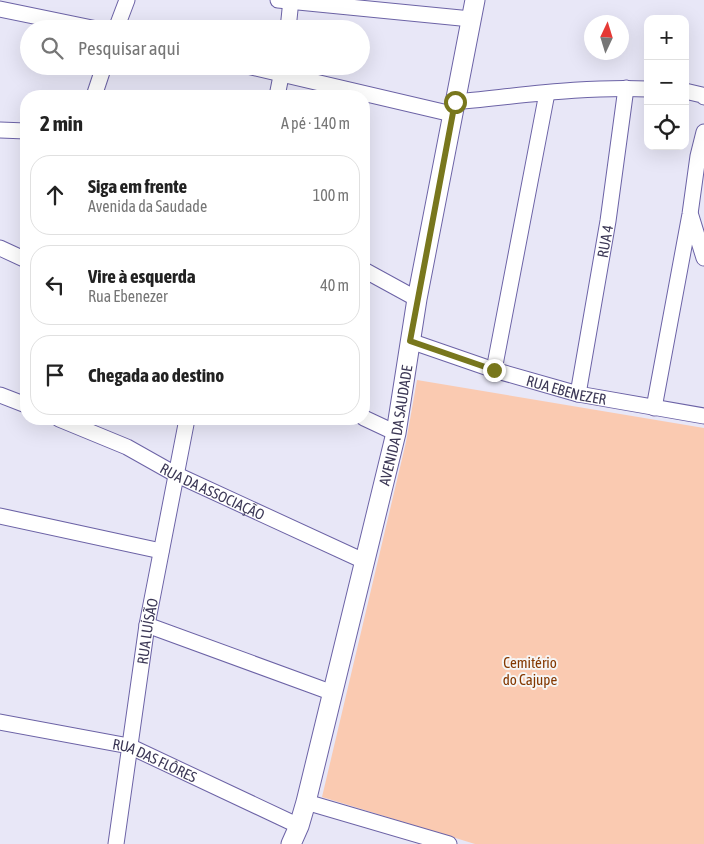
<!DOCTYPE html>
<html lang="pt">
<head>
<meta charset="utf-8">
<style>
	body { margin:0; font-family:"Asap Condensed",sans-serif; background:#f6f6f6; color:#222 }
	.controls { position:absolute; right:15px; top:15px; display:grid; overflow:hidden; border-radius:10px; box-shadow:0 5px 20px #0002 }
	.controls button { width:45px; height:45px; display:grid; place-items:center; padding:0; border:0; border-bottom:1px solid #e0e0e0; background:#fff; color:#222; font:25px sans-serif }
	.compass { position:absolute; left:584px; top:15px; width:45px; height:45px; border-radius:50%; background:#fff; box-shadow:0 5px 20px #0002; rotate:4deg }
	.stop { position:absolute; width:15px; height:15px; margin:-11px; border:4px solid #78771d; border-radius:50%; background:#fff }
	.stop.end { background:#78771d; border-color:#fff; box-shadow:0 1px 5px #0008 }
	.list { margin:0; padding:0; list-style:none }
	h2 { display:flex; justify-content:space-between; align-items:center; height:65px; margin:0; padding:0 20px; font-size:21px }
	h2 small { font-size:16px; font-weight:400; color:#767676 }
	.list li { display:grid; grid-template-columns:32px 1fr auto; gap:15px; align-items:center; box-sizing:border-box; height:80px; margin:0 10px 10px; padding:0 10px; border:1px solid #e0e0e0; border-radius:20px }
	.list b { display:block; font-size:19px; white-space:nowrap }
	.list p { margin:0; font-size:16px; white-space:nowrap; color:#767676 }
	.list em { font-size:16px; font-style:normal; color:#767676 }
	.icon { flex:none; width:28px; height:28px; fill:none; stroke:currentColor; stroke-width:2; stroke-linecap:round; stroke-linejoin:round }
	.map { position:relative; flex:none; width:704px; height:844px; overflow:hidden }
	.search { position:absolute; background:#fff; box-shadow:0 5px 20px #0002; left:20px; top:20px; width:350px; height:55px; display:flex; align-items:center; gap:12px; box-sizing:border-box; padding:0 18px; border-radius:28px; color:#767676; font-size:19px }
	.panel { position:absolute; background:#fff; box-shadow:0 5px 20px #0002; left:20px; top:90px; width:350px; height:335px; border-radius:20px }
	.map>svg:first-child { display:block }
</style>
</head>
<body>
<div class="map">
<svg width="704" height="844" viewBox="0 0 704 844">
	<rect width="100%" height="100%" fill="#e8e7f7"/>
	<path fill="#facab1" d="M417 380 704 428V844H475L322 797 406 442Z"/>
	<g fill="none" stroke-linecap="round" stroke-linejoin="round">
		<g stroke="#6c63a6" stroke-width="17">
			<g id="minor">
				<path d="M278 0 471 19"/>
				<path d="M0 9 97 29"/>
				<path d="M116 29 127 0"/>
				<path d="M288 29 291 0"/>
				<path d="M247 66 452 114"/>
				<path d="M685 91 702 95 704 97"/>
				<path d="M94 96 104 66"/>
				<path d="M277 96 283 66"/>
				<path d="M455 102C519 96 584 86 648 89"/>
				<path d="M0 130 26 131"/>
				<path d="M691 216 704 258"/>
				<path d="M0 248 26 260"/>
				<path d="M364 270 417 299"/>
				<path id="s1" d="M410 341 494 370 578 394 704 416"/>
				<path d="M494 370 547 93"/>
				<path id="s2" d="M578 394 608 221 626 88"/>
				<path d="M0 395 26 405"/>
				<path d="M654 408 690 214 698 156 704 132"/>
				<path d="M364 418 396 433"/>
				<path id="s3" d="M59 419 127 447 175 474 366 562"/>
				<path d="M0 516 161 551"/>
				<path d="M147 625 333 693"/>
				<path id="s4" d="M0 722 129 746 299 826"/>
				<path d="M306 802 449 844"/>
				<path id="s5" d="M116 844 147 625 187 419"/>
			</g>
		</g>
		<g stroke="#6c63a6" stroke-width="21">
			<g id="tertiary">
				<path id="s6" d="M291 844 299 826 306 802 396 433 417 299 475 0"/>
			</g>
		</g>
		<use href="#minor" stroke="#fff" stroke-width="15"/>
		<use href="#tertiary" stroke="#fff" stroke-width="19"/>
	</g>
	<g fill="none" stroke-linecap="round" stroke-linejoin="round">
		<path stroke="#78771d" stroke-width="6" d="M455 102 410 341 494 370"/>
	</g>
	<g text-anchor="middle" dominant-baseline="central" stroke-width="4" stroke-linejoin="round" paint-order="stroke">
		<g font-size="15" fill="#3c3856" stroke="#f6f6f6">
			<text stroke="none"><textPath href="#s2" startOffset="155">RUA 4</textPath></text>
			<text stroke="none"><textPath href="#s1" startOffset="164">RUA EBENEZER</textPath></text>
			<text stroke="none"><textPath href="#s6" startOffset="432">AVENIDA DA SAUDADE</textPath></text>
			<text stroke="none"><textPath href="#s3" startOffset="170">RUA DA ASSOCIAÇÃO</textPath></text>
			<text stroke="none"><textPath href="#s5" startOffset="215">RUA LUÍSÃO</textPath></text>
			<text stroke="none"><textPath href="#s4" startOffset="160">RUA DAS FLÔRES</textPath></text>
		</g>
		<g font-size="15" fill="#843800" stroke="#f6f6f6">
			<text x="530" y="662">Cemitério<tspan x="530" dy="17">do Cajupe</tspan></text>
		</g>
	</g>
</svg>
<div class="controls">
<button>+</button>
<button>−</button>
<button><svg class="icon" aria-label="locate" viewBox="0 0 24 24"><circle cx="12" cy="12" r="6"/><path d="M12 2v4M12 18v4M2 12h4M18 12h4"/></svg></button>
</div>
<svg class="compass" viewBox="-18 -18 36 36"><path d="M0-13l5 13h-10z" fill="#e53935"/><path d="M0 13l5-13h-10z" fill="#767676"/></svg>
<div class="stop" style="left:455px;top:102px"></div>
<div class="stop end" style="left:494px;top:370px"></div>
<div class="search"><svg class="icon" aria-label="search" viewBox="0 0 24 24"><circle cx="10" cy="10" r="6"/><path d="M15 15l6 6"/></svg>Pesquisar aqui</div>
<section class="panel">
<h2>2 min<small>A pé · 140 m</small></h2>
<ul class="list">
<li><svg class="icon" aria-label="ahead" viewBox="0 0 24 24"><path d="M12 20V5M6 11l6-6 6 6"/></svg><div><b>Siga em frente</b><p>Avenida da Saudade</p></div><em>100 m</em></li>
<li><svg class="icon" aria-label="left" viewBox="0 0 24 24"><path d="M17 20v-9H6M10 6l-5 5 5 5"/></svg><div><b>Vire à esquerda</b><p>Rua Ebenezer</p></div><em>40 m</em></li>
<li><svg class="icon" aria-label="arrive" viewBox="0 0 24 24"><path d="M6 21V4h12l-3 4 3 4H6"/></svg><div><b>Chegada ao destino</b></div></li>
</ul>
</section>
</div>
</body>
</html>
